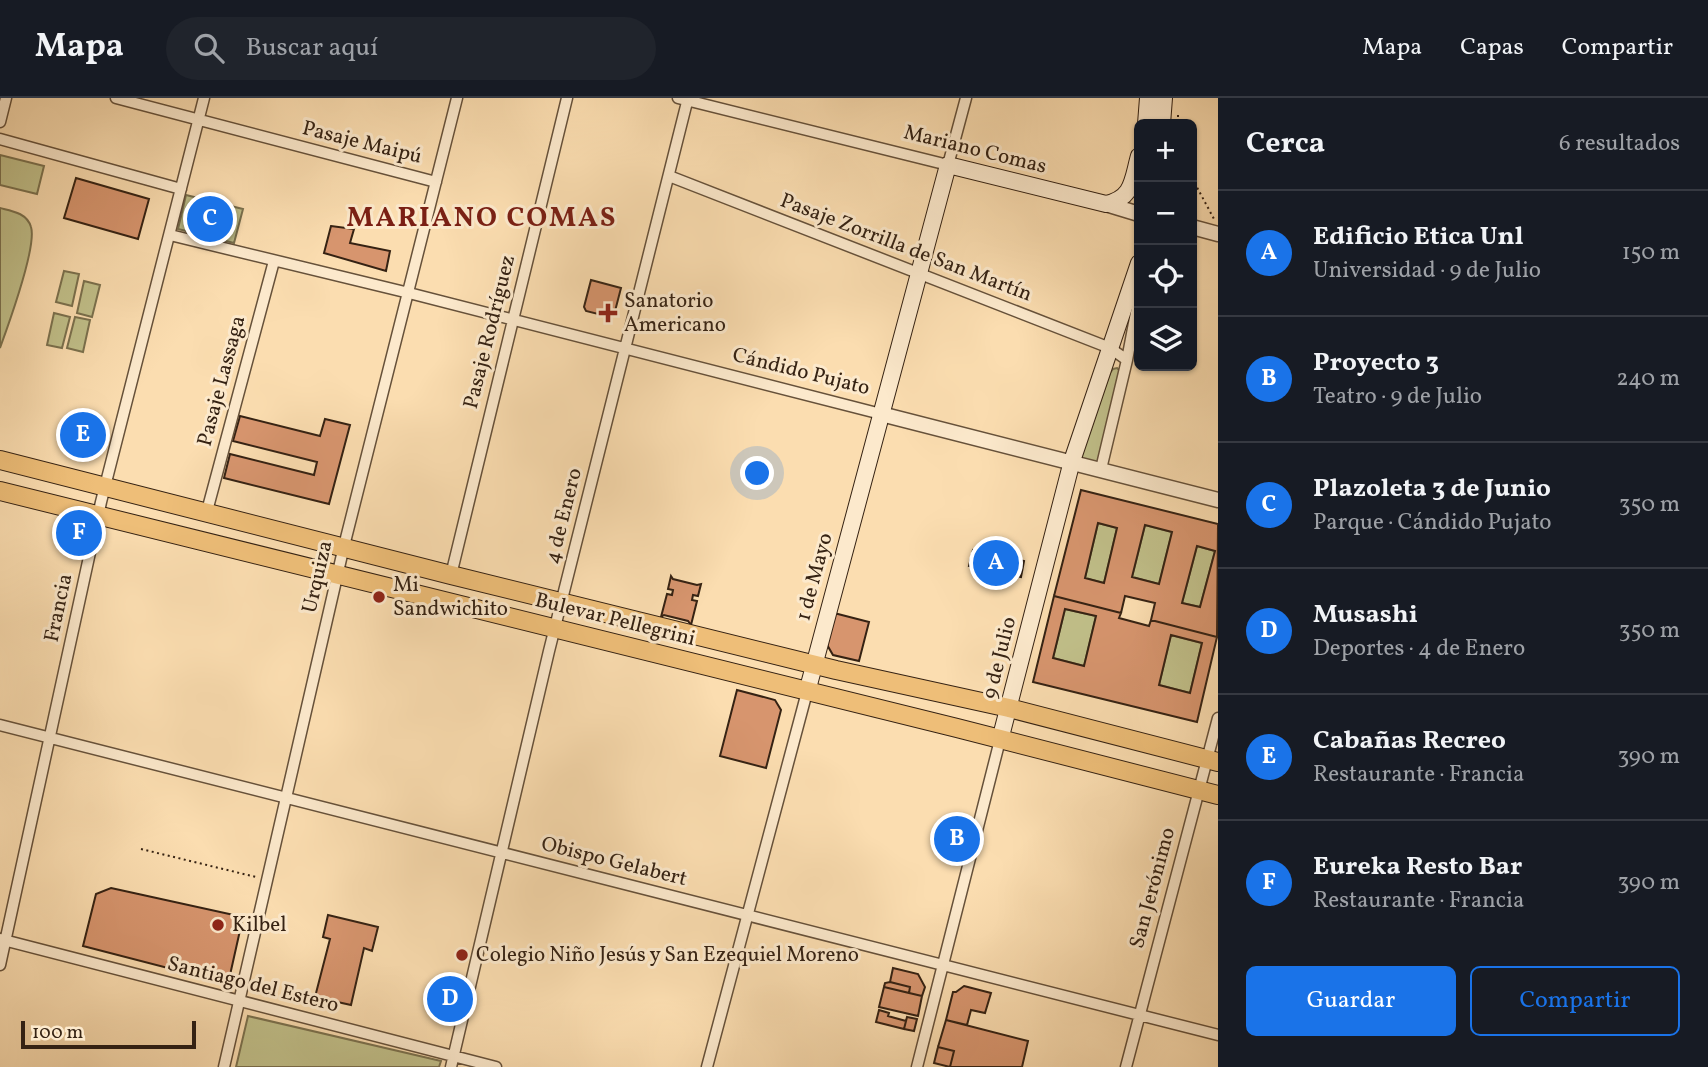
<!DOCTYPE html>
<html lang="es">
<head>
<meta charset="utf-8">
<style>
	body { margin:0; font-family:Vollkorn,serif; background:#20242c; color:#f1f3f6 }
	.controls { position:absolute; right:21px; top:21px; display:grid; overflow:hidden; border-radius:10px; box-shadow:0 2px 5px #0004 }
	.controls button { width:63px; height:63px; display:grid; place-items:center; padding:0; border:0; border-bottom:2px solid #363941; background:#171b24; color:#f1f3f6; font:35px sans-serif }
	.scale { position:absolute; left:21px; bottom:18px; width:175px; box-sizing:border-box; padding-left:7px; border:4px solid #352213; border-top:0; font-size:19px; line-height:24px; white-space:nowrap; color:#352213; -webkit-text-stroke:5px #fce9cc; paint-order:stroke }
	.you { position:absolute; left:758px; top:376px; width:24px; height:24px; margin:-18px; border:5px solid #fff; border-radius:50%; background:#1a73e8; box-shadow:0 0 0 10px #1a73e833 }
	.badge { display:grid; place-items:center; width:46px; height:46px; border-radius:50%; background:#1a73e8; color:#fff; font-size:23px; font-weight:700 }
	.pin { position:absolute; translate:-50% -50%; border:4px solid #fff; box-shadow:0 2px 7px #0006 }
	.list { margin:0; padding:0; list-style:none }
	h2 { display:flex; justify-content:space-between; align-items:center; height:91px; margin:0; padding:0 28px; font-size:30px }
	h2 small { font-size:23px; font-weight:400; color:#9ea1a6 }
	.list li { display:grid; grid-template-columns:46px 1fr auto; gap:21px; align-items:center; box-sizing:border-box; height:126px; padding:0 28px; border-top:2px solid #363941 }
	.list b { display:block; font-size:26px; white-space:nowrap }
	.list p { margin:0; font-size:23px; white-space:nowrap; color:#9ea1a6 }
	.list em { font-size:23px; font-style:normal; color:#9ea1a6 }
	.actions { display:flex; gap:14px; padding:21px 28px }
	.actions a { flex:1; padding:16px 0; border:2px solid #1a73e8; border-radius:10px; text-align:center; font-size:24px; color:#1a73e8 }
	.actions .main { background:#1a73e8; color:#fff }
	.icon { flex:none; width:38px; height:38px; fill:none; stroke:currentColor; stroke-width:2; stroke-linecap:round; stroke-linejoin:round }
	.map { position:relative; flex:none; width:1218px; height:969px; overflow:hidden }
	header { display:flex; align-items:center; gap:42px; box-sizing:border-box; height:98px; padding:0 35px; background:#171b24; border-bottom:2px solid #363941 }
	header strong { font-size:33px }
	nav { display:flex; gap:38px; margin-inline-start:auto; font-size:24px }
	.search { width:490px; height:63px; background:#20242c; display:flex; align-items:center; gap:18px; box-sizing:border-box; padding:0 24px; border-radius:38px; color:#9ea1a6; font-size:26px }
	main { display:flex }
	aside { flex:1; background:#171b24 }
	.map>svg:first-child { display:block }
</style>
</head>
<body>
<header>
<strong>Mapa</strong>
<div class="search"><svg class="icon" aria-label="search" viewBox="0 0 24 24"><circle cx="10" cy="10" r="6"/><path d="M15 15l6 6"/></svg>Buscar aquí</div>
<nav><a>Mapa</a><a>Capas</a><a>Compartir</a></nav>
</header>
<main>
<div class="map">
<svg width="1218" height="969" viewBox="0 0 1218 969">
	<rect width="100%" height="100%" fill="#fbddb0"/>
	<filter id="stains"><feTurbulence type="fractalNoise" baseFrequency=".00286" numOctaves="4"/><feColorMatrix values="0 0 0 0 .2 0 0 0 0 .09 0 0 0 0 .02 0 0 0 .5 -.17"/></filter>
	<radialGradient id="worn" r=".72"><stop offset=".6" stop-color="#630" stop-opacity="0"/><stop offset="1" stop-color="#630" stop-opacity=".3"/></radialGradient>
	<path fill="#c1c08a" stroke="#7b714e" stroke-width="2" d="M0 57 44 68 37 96 0 87Z
		M186 97 243 111 234 145 178 131Z
		M0 110C12 113 27 115 31 129 37 148 8 228 0 250Z
		M64 173 79 176 72 208 56 204Z
		M84 183 100 187 92 219 77 215Z
		M54 215 70 219 62 250 47 247Z
		M75 219 90 222 83 254 67 250Z
		M1117 270 1120 273 1098 366 1080 361 1110 275 1113 271Z
		M1098 425 1117 430 1104 485 1085 480Z
		M1145 427 1172 434 1159 486 1132 479Z
		M1197 448 1215 453 1200 509 1182 505Z
		M1065 511 1096 518 1084 568 1053 560Z
		M1171 537 1202 545 1190 595 1159 587Z
		M248 918 441 963 439 969H236Z"/>
	<path fill="#d7956e" stroke="#352213" stroke-width="2" fill-rule="evenodd" d="M76 80 149 101 138 141 64 120Z
		M331 128 354 131 350 145 390 153 386 173 324 155Z
		M591 182 621 190 614 217 606 214V218L586 213 584 209Z
		M240 318 320 338 325 321 350 327 329 406 224 380 230 356 314 377 317 364 233 343Z
		M1081 392 1218 426 1217 539 1151 522 1155 505 1125 498 1121 515 1054 498ZM1098 425 1117 430 1104 485 1085 480ZM1145 427 1172 434 1159 486 1132 479ZM1197 448 1215 453 1200 509 1182 505Z
		M973 452 1024 463 1021 479 969 468Z
		M671 478 673 481 697 487 701 486 698 498 693 497 692 502 697 503 691 527 688 523 664 517 661 519 667 496 672 497 673 492 668 491Z
		M1054 498 1121 515 1119 520 1149 528 1151 522 1217 539 1197 624 1033 584ZM1065 511 1096 518 1084 568 1053 560ZM1171 537 1202 545 1190 595 1159 587Z
		M834 515 869 524 859 563 833 557 826 545Z
		M737 592 775 602 781 612 766 670 720 658Z
		M111 790 243 819 230 877 218 883 83 848 96 796Z
		M328 817 378 829 372 853 364 850 351 907 315 899 330 841 323 839Z
		M893 870 918 876 925 889 922 898 909 895 910 889 890 884Z
		M890 884 910 889 909 895 884 889 885 885Z
		M964 888 991 895 985 915 971 912 967 927 946 922 953 894H956Z
		M884 889 922 898 918 918 879 909Z
		M879 912 889 915 888 918 906 923 904 931 876 924Z
		M907 919 917 921 914 933 904 931Z
		M946 922 1028 943 1022 969H950L954 953 938 949Z
		M938 949 954 953 950 969 934 965Z"/>
	<g fill="none" stroke-linecap="round" stroke-linejoin="round">
		<g stroke="#66513a" stroke-width="13">
			<path id="minor" d="M116 0 436 84
				M678 0 948 67 966 0
				M0 24 6 0
				M0 41 181 91
				M669 78 1110 250 1127 262
				M170 137 409 195 881 316
				M1101 371 1127 262 1139 199
				M207 413 274 163
				M451 477 567 0
				M0 627 1218 937
				M0 841 496 969
				M0 867 101 404 204 0
				M224 969 344 448 457 0
				M451 969 549 553 688 0
				M707 969 807 594
				M917 969 1000 642
				M1126 969 1218 620"/>
		</g>
		<g stroke="#66513a" stroke-width="17">
			<path id="tertiary" d="M1106 106 1139 116
				M1192 129 1218 136
				M881 316 1218 402"/>
		</g>
		<g stroke="#352213" stroke-width="18">
			<path id="secondary" d="M1146 26 1148 0
				M1162 26 1164 0
				M807 594 948 67 1106 106C1133 100 1132 83 1139 58
				M1000 642 1072 363 1139 165"/>
		</g>
		<g stroke="#352213" stroke-width="20">
			<path id="primary" d="M0 362 451 477 836 572 1009 610 1218 664
				M0 393 957 630 1218 697"/>
		</g>
		<path stroke="#352213" stroke-width="2" stroke-dasharray="2 3.5" stroke-linecap="butt" d="M1178 17V26
			M1192 80 1214 121
			M141 751 256 779"/>
		<use href="#minor" stroke="#fce9cc" stroke-width="10"/>
		<use href="#tertiary" stroke="#fce9cc" stroke-width="14"/>
		<use href="#secondary" stroke="#fce9cc" stroke-width="16"/>
		<use href="#primary" stroke="#eebe78" stroke-width="18"/>
	</g>
	<g fill="#8f2418" stroke="#fce9cc" stroke-width="2.5">
		<path d="M604.5 204.5h7v7h7v7h-7v7h-7v-7h-7v-7h7z"/>
		<circle cx="379" cy="499" r="7"/>
		<circle cx="218" cy="827" r="7"/>
		<circle cx="462" cy="857" r="7"/>
	</g>
	<g text-anchor="middle" dominant-baseline="central" stroke-width="6" stroke-linejoin="round" paint-order="stroke">
		<g font-size="21" fill="#352213" stroke="#fce9cc">
			<text transform="translate(362 45) rotate(14)">Pasaje Maipú</text>
			<text transform="translate(975 52) rotate(14)">Mariano Comas</text>
			<text transform="translate(906 150) rotate(21)">Pasaje Zorrilla de San Martín</text>
			<text transform="translate(490 234) rotate(-76)">Pasaje Rodríguez</text>
			<text transform="translate(801 274) rotate(14)">Cándido Pujato</text>
			<text transform="translate(222 283) rotate(-75)">Pasaje Lassaga</text>
			<text transform="translate(564 418) rotate(-76)">4 de Enero</text>
			<text transform="translate(318 479) rotate(-77)">Urquiza</text>
			<text transform="translate(815 479) rotate(-75)">1 de Mayo</text>
			<text transform="translate(59 510) rotate(-78)">Francia</text>
			<text transform="translate(615 522) rotate(14)">Bulevar Pellegrini</text>
			<text transform="translate(1000 560) rotate(-76)">9 de Julio</text>
			<text transform="translate(614 764) rotate(14)">Obispo Gelabert</text>
			<text transform="translate(1153 790) rotate(-75)">San Jerónimo</text>
			<text transform="translate(253 887) rotate(14)">Santiago del Estero</text>
		</g>
		<g font-size="21" fill="#352213" stroke="#fce9cc" text-anchor="start">
			<text x="624" y="203">Sanatorio<tspan x="624" dy="24">Americano</tspan></text>
			<text x="393" y="487">Mi<tspan x="393" dy="24">Sandwichito</tspan></text>
			<text x="232" y="827">Kilbel</text>
			<text x="476" y="857">Colegio Niño Jesús y San Ezequiel Moreno</text>
		</g>
		<g font-size="28" font-weight="bold" letter-spacing="2" fill="#7a1f14" stroke="#fce9cc">
			<text x="482" y="120">MARIANO COMAS</text>
		</g>
	</g>
	<rect width="100%" height="100%" filter="url(#stains)"/>
	<rect width="100%" height="100%" fill="url(#worn)"/>
</svg>
<div class="controls">
<button>+</button>
<button>−</button>
<button><svg class="icon" aria-label="locate" viewBox="0 0 24 24"><circle cx="12" cy="12" r="6"/><path d="M12 2v4M12 18v4M2 12h4M18 12h4"/></svg></button>
<button><svg class="icon" aria-label="layers" viewBox="0 0 24 24"><path d="M12 4l9 5-9 5-9-5zM3 14l9 5 9-5"/></svg></button>
</div>
<div class="scale">100 m</div>
<div class="you"></div>
<div class="pin badge" style="left:996px;top:465px">A</div>
<div class="pin badge" style="left:957px;top:741px">B</div>
<div class="pin badge" style="left:210px;top:121px">C</div>
<div class="pin badge" style="left:450px;top:901px">D</div>
<div class="pin badge" style="left:83px;top:337px">E</div>
<div class="pin badge" style="left:79px;top:435px">F</div>
</div>
<aside>
<h2>Cerca<small>6 resultados</small></h2>
<ul class="list">
<li><span class="badge">A</span><div><b>Edificio Etica Unl</b><p>Universidad · 9 de Julio</p></div><em>150 m</em></li>
<li><span class="badge">B</span><div><b>Proyecto 3</b><p>Teatro · 9 de Julio</p></div><em>240 m</em></li>
<li><span class="badge">C</span><div><b>Plazoleta 3 de Junio</b><p>Parque · Cándido Pujato</p></div><em>350 m</em></li>
<li><span class="badge">D</span><div><b>Musashi</b><p>Deportes · 4 de Enero</p></div><em>350 m</em></li>
<li><span class="badge">E</span><div><b>Cabañas Recreo</b><p>Restaurante · Francia</p></div><em>390 m</em></li>
<li><span class="badge">F</span><div><b>Eureka Resto Bar</b><p>Restaurante · Francia</p></div><em>390 m</em></li>
</ul>
<div class="actions"><a class="main">Guardar</a><a>Compartir</a></div>
</aside>
</main>
</body>
</html>
